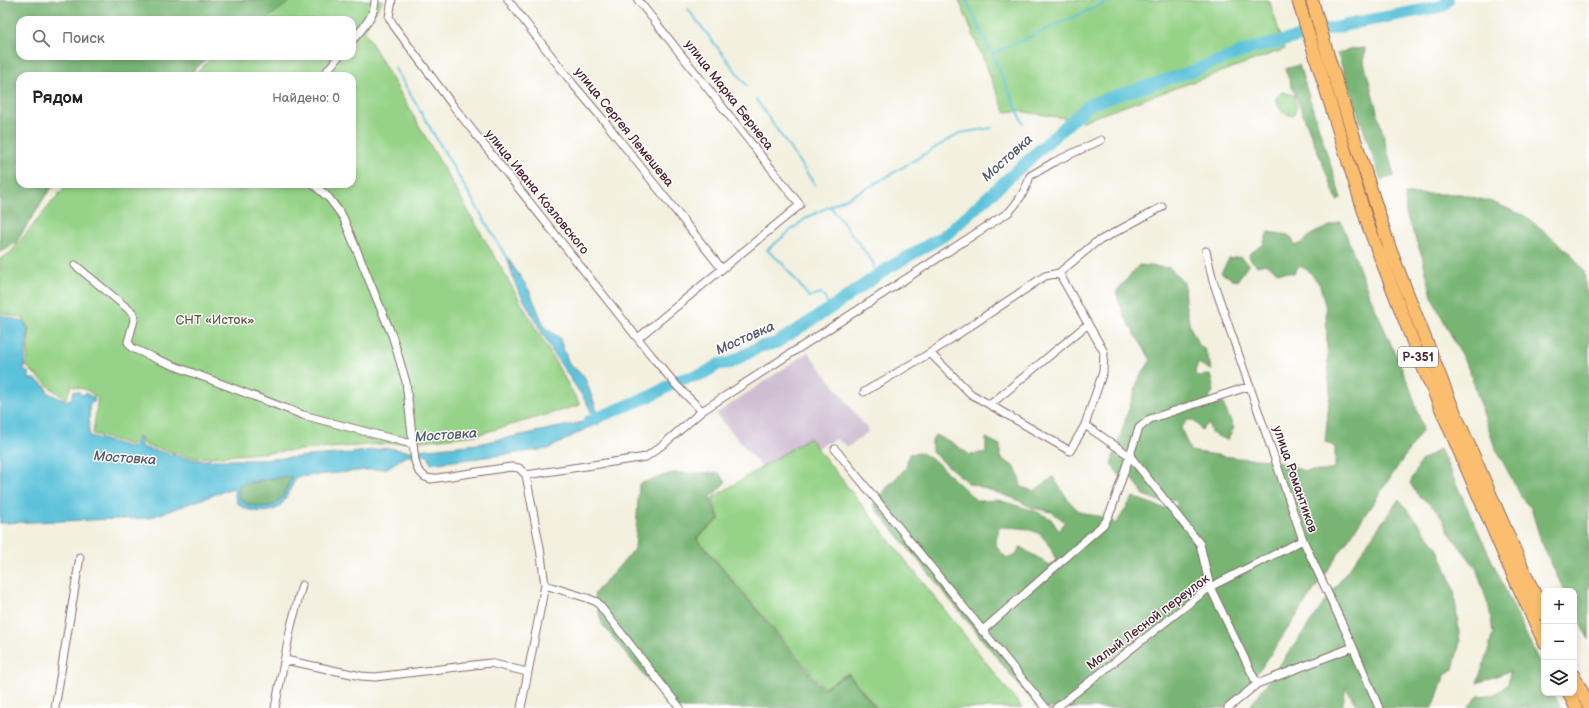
<!DOCTYPE html>
<html lang="ru">
<head>
<meta charset="utf-8">
<style>
	body { margin:0; font-family:"Balsamiq Sans",sans-serif; background:#f6f6f6; color:#202124 }
	.controls { position:absolute; right:12px; bottom:12px; display:grid; overflow:hidden; border-radius:8px; box-shadow:0 2px 6px #0003 }
	.controls button { width:36px; height:36px; display:grid; place-items:center; padding:0; border:0; border-bottom:1px solid #e0e0e0; background:#fff; color:#202124; font:20px sans-serif }
	.list { margin:0; padding:0; list-style:none }
	h2 { display:flex; justify-content:space-between; align-items:center; height:52px; margin:0; padding:0 16px; font-size:17px }
	h2 small { font-size:13px; font-weight:400; color:#757577 }
	.icon { flex:none; width:22px; height:22px; fill:none; stroke:currentColor; stroke-width:2; stroke-linecap:round; stroke-linejoin:round }
	.map { position:relative; flex:none; width:1589px; height:708px; overflow:hidden }
	.search { position:absolute; background:#fff; box-shadow:0 2px 6px #0003; left:16px; top:16px; width:340px; height:44px; display:flex; align-items:center; gap:10px; box-sizing:border-box; padding:0 14px; border-radius:12px; color:#757577; font-size:15px }
	.panel { position:absolute; background:#fff; box-shadow:0 2px 6px #0003; left:16px; top:72px; width:340px; height:116px; border-radius:12px }
	.map>svg:first-child { display:block }
</style>
</head>
<body>
<div class="map">
<svg width="1589" height="708" viewBox="0 0 1589 708">
	<rect width="100%" height="100%" fill="#fff"/>
	<filter id="ink" filterUnits="userSpaceOnUse"><feTurbulence type="fractalNoise" baseFrequency=".025" numOctaves="2"/><feDisplacementMap in="SourceGraphic" scale="8" xChannelSelector="R" yChannelSelector="G"/><feConvolveMatrix kernelMatrix="1 2 1 2 8 2 1 2 1" color-interpolation-filters="sRGB"/></filter>
	<filter id="wash" filterUnits="userSpaceOnUse"><feTurbulence type="fractalNoise" baseFrequency=".012" numOctaves="4" result="noise"/><feDisplacementMap in="SourceGraphic" scale="16" xChannelSelector="R" yChannelSelector="G"/><feGaussianBlur stdDeviation="0.9" result="paint"/><feColorMatrix in="noise" values="0 0 0 0 0 0 0 0 0 0 0 0 0 0 0 0 0 1.4 0 .05"/><feComposite in="paint" operator="in"/></filter>
	<g filter="url(#wash)">
		<rect width="100%" height="100%" fill="#f3f0df"/>
		<path fill="#cebed1" d="M808 352 869 431 848 447 836 439 765 471 716 414Z"/>
		<path fill="#96d388" stroke="#70795a" d="M138 0H383L364 30 580 405 476 435 421 441 195 458 144 445 140 435 131 445 93 434 98 398 87 390 71 386 66 399 53 390 27 367 29 329 23 318 0 313V259L10 253 67 184H352V76H194L213 56H352V20H171Z
			M959 0H1269L1285 49 1083 121 1019 111 1005 112Z
			M1282 92 1294 95 1297 107 1293 116 1283 112 1275 99Z
			M809 438 1022 708H877L848 673 824 688 697 538 720 519 712 498Z"/>
		<path fill="#78b574" stroke="#616a50" fill-rule="evenodd" d="M0 0H292L265 20H20V56H209L189 76H20V184H55L46 195 16 243 0 252Z
			M1365 48 1364 62 1394 176 1381 180 1337 53 1354 49Z
			M1299 65 1341 198 1337 200 1285 69Z
			M1405 194H1460L1492 202 1525 216 1571 254 1584 271 1586 291 1589 295V640L1574 610V591H1564L1541 541 1531 508 1523 500 1494 445 1469 370 1433 300 1422 256 1406 214Z
			M1341 221 1369 294 1409 385 1423 429 1262 667 1229 708H1038L873 505 890 484 906 468 909 454 922 453 936 462 977 501 998 500 1035 511 1051 519 1059 531 1065 522 1052 512 1033 508 1013 498 968 483 932 452V441L935 435 951 442 970 455 986 452V438L1000 445V458C1016 467 1018 468 1021 487L1034 491 1053 477C1060 487 1068 502 1078 510 1089 518 1105 513 1116 524L1133 497 1163 508 1179 505 1173 499 1159 501 1144 495 1133 479 1119 475 1111 464 1139 378 1151 360 1124 316 1116 292 1139 265 1170 268 1184 282 1185 302 1190 327 1199 345 1205 350 1212 370 1209 369 1198 363 1195 371 1196 376 1210 375 1214 389 1209 398 1208 407 1222 402 1234 428 1227 440 1211 433 1209 423 1202 430 1194 420H1188L1181 428 1190 451 1237 458 1273 460 1305 471H1323L1335 469V447L1325 442 1330 392 1327 348 1326 309 1320 285 1308 270 1299 266 1294 273 1278 272 1266 264 1257 266 1250 259 1249 254 1263 245 1268 232 1288 235 1292 238 1295 246 1302 243 1312 234ZM999 527C1031 528 1044 527 1056 561L1050 565 1020 547 1015 556 1007 558C992 544 996 545 999 527Z
			M1240 257 1249 264 1237 281 1221 273 1229 259Z
			M1440 449 1544 673V693H1553L1561 708H1468L1478 696 1495 694 1508 684 1510 671 1477 683 1486 659 1493 633 1489 607 1476 568 1451 535 1438 511 1417 494 1410 483 1421 461Z
			M672 473H719L726 482 710 498 719 519 696 538 823 689 848 674 876 708H671L602 624 594 594 635 549 639 484Z
			M285 476 292 477C288 484 284 495 279 502 272 509 246 507 240 499 237 494 238 488 240 484Z
			M1399 499 1437 547 1454 590 1460 642 1453 669 1445 674 1433 708H1358L1346 688 1342 708H1249Z"/>
		<path fill="#5cc2da" stroke="#537082" fill-rule="evenodd" d="M507 257 529 290 545 328 559 337 569 364 584 376 598 413 604 415 599 424 587 428 548 449 431 464 428 455 406 456 387 468 297 477C293 483 284 503 280 506 272 515 244 513 237 502 235 499 235 492 233 488L149 518 0 523V315L24 322 28 330 24 370 29 373V379H35L46 387 48 393 66 401 72 398 74 391 79 392 82 395 87 393 90 396 94 397 95 401 89 405C91 416 87 427 90 436L133 448 139 437 141 440V447L195 460H258L351 453 388 448 408 451 478 444 584 422 593 416 587 403 554 354 516 286ZM285 476 292 477C288 485 284 496 278 502 272 509 246 507 240 499 237 494 238 489 240 484Z"/>
		<g fill="none" stroke-linecap="round" stroke-linejoin="round">
			<path stroke="#5cc2da" stroke-width="2" d="M966 0 992 54
				M688 9 747 86
				M395 68 508 260
				M756 99 815 185
				M1023 123 992 54 1111 0
				M830 206 873 262 875 277
				M831 308 821 293 809 297 782 263 767 250 806 218 871 186 960 133 992 128"/>
			<path stroke="#5cc2da" stroke-width="12" d="M589 421 653 395 679 380 703 374 719 364 730 363 759 347 776 343 831 308 888 268 947 234 1090 104 1178 76 1253 48 1355 23 1443 6 1448 0"/>
		</g>
	</g>
	<g filter="url(#ink)">
		<g fill="none" stroke-linecap="round" stroke-linejoin="round">
			<g stroke="#85686a" stroke-width="9">
				<path id="minor" d="M392 0 389 17 394 26 454 107 651 355 677 386 702 411
					M508 0 573 84 606 123 722 269
					M638 0 800 205 638 338
					M352 41C362 29 375 16 375 0
					M323 76 339 56
					M313 184 329 198 343 217 393 338 406 382 415 461 418 470 425 477 431 479 511 467 519 468 526 475
					M1206 251 1213 281 1303 540 1353 647 1379 708
					M75 265 133 313 134 320 128 342 132 348 159 360 303 415 412 444
					M930 353 971 394 1070 451 1085 425 1103 372 1104 352 1059 273
					M864 392 930 353 1045 276 1059 273 1095 243 1162 207
					M991 404 1088 324
					M1085 425 1130 456 1200 544 1210 587 1257 684
					M835 449 1046 708
					M526 475 646 457 665 443 702 411 1009 212C1019 201 1026 191 1030 176L1054 162 1101 140
					M545 585 587 598 597 602 680 708
					M982 631 1105 523 1112 508 1139 428 1150 419 1250 386
					M285 660 361 676 375 677 490 663 527 672
					M55 708 80 557
					M275 708 291 626 302 585
					M521 708 545 585 540 548 526 475
					M1056 708 1210 587 1303 540
					M1228 708 1257 684 1353 647"/>
			</g>
			<g stroke="#85686a" stroke-width="14">
				<path id="trunk" d="M1298 0 1369 228 1420 360 1508 564 1544 642
					M1312 0 1329 59 1390 249 1451 404 1522 567 1544 614
					M1574 676 1589 706
					M1569 693 1576 708"/>
			</g>
			<use href="#minor" stroke="#fff" stroke-width="7"/>
			<use href="#trunk" stroke="#fbbd6e" stroke-width="12"/>
		</g>
	</g>
	<g text-anchor="middle" dominant-baseline="central" stroke-width="3" stroke-linejoin="round" paint-order="stroke">
		<rect fill="#fff" stroke="#80626b" stroke-width="1" x="1398" y="347" width="40" height="20" rx="3"/>
		<g font-size="12" font-weight="bold" fill="#4a1f2b">
			<text x="1418" y="357">Р-351</text>
		</g>
		<g font-size="13" fill="#4a1f2b" stroke="#fff">
			<text transform="translate(729 95) rotate(52)">улица Марка Бернеса</text>
			<text transform="translate(624 127) rotate(51)">улица Сергея Лемешева</text>
			<text transform="translate(537 192) rotate(51)">улица Ивана Козловского</text>
			<text transform="translate(1295 479) rotate(71)">улица Романтиков</text>
			<text transform="translate(1148 622) rotate(-37)">Малый Лесной переулок</text>
		</g>
		<g font-size="13" fill="#615547" stroke="#fff">
			<text x="215" y="320">СНТ «Исток»</text>
		</g>
		<g font-size="14" font-style="italic" fill="#505868" stroke="#fff">
			<text transform="translate(1007 158) rotate(-42)">Мостовка</text>
			<text transform="translate(745 338) rotate(-24)">Мостовка</text>
			<text transform="translate(446 435) rotate(-4)">Мостовка</text>
			<text transform="translate(125 458) rotate(4)">Мостовка</text>
		</g>
	</g>
</svg>
<div class="controls">
<button>+</button>
<button>−</button>
<button><svg class="icon" aria-label="layers" viewBox="0 0 24 24"><path d="M12 4l9 5-9 5-9-5zM3 14l9 5 9-5"/></svg></button>
</div>
<div class="search"><svg class="icon" aria-label="search" viewBox="0 0 24 24"><circle cx="10" cy="10" r="6"/><path d="M15 15l6 6"/></svg>Поиск</div>
<section class="panel">
<h2>Рядом<small>Найдено: 0</small></h2>
<ul class="list">
</ul>
</section>
</div>
</body>
</html>
